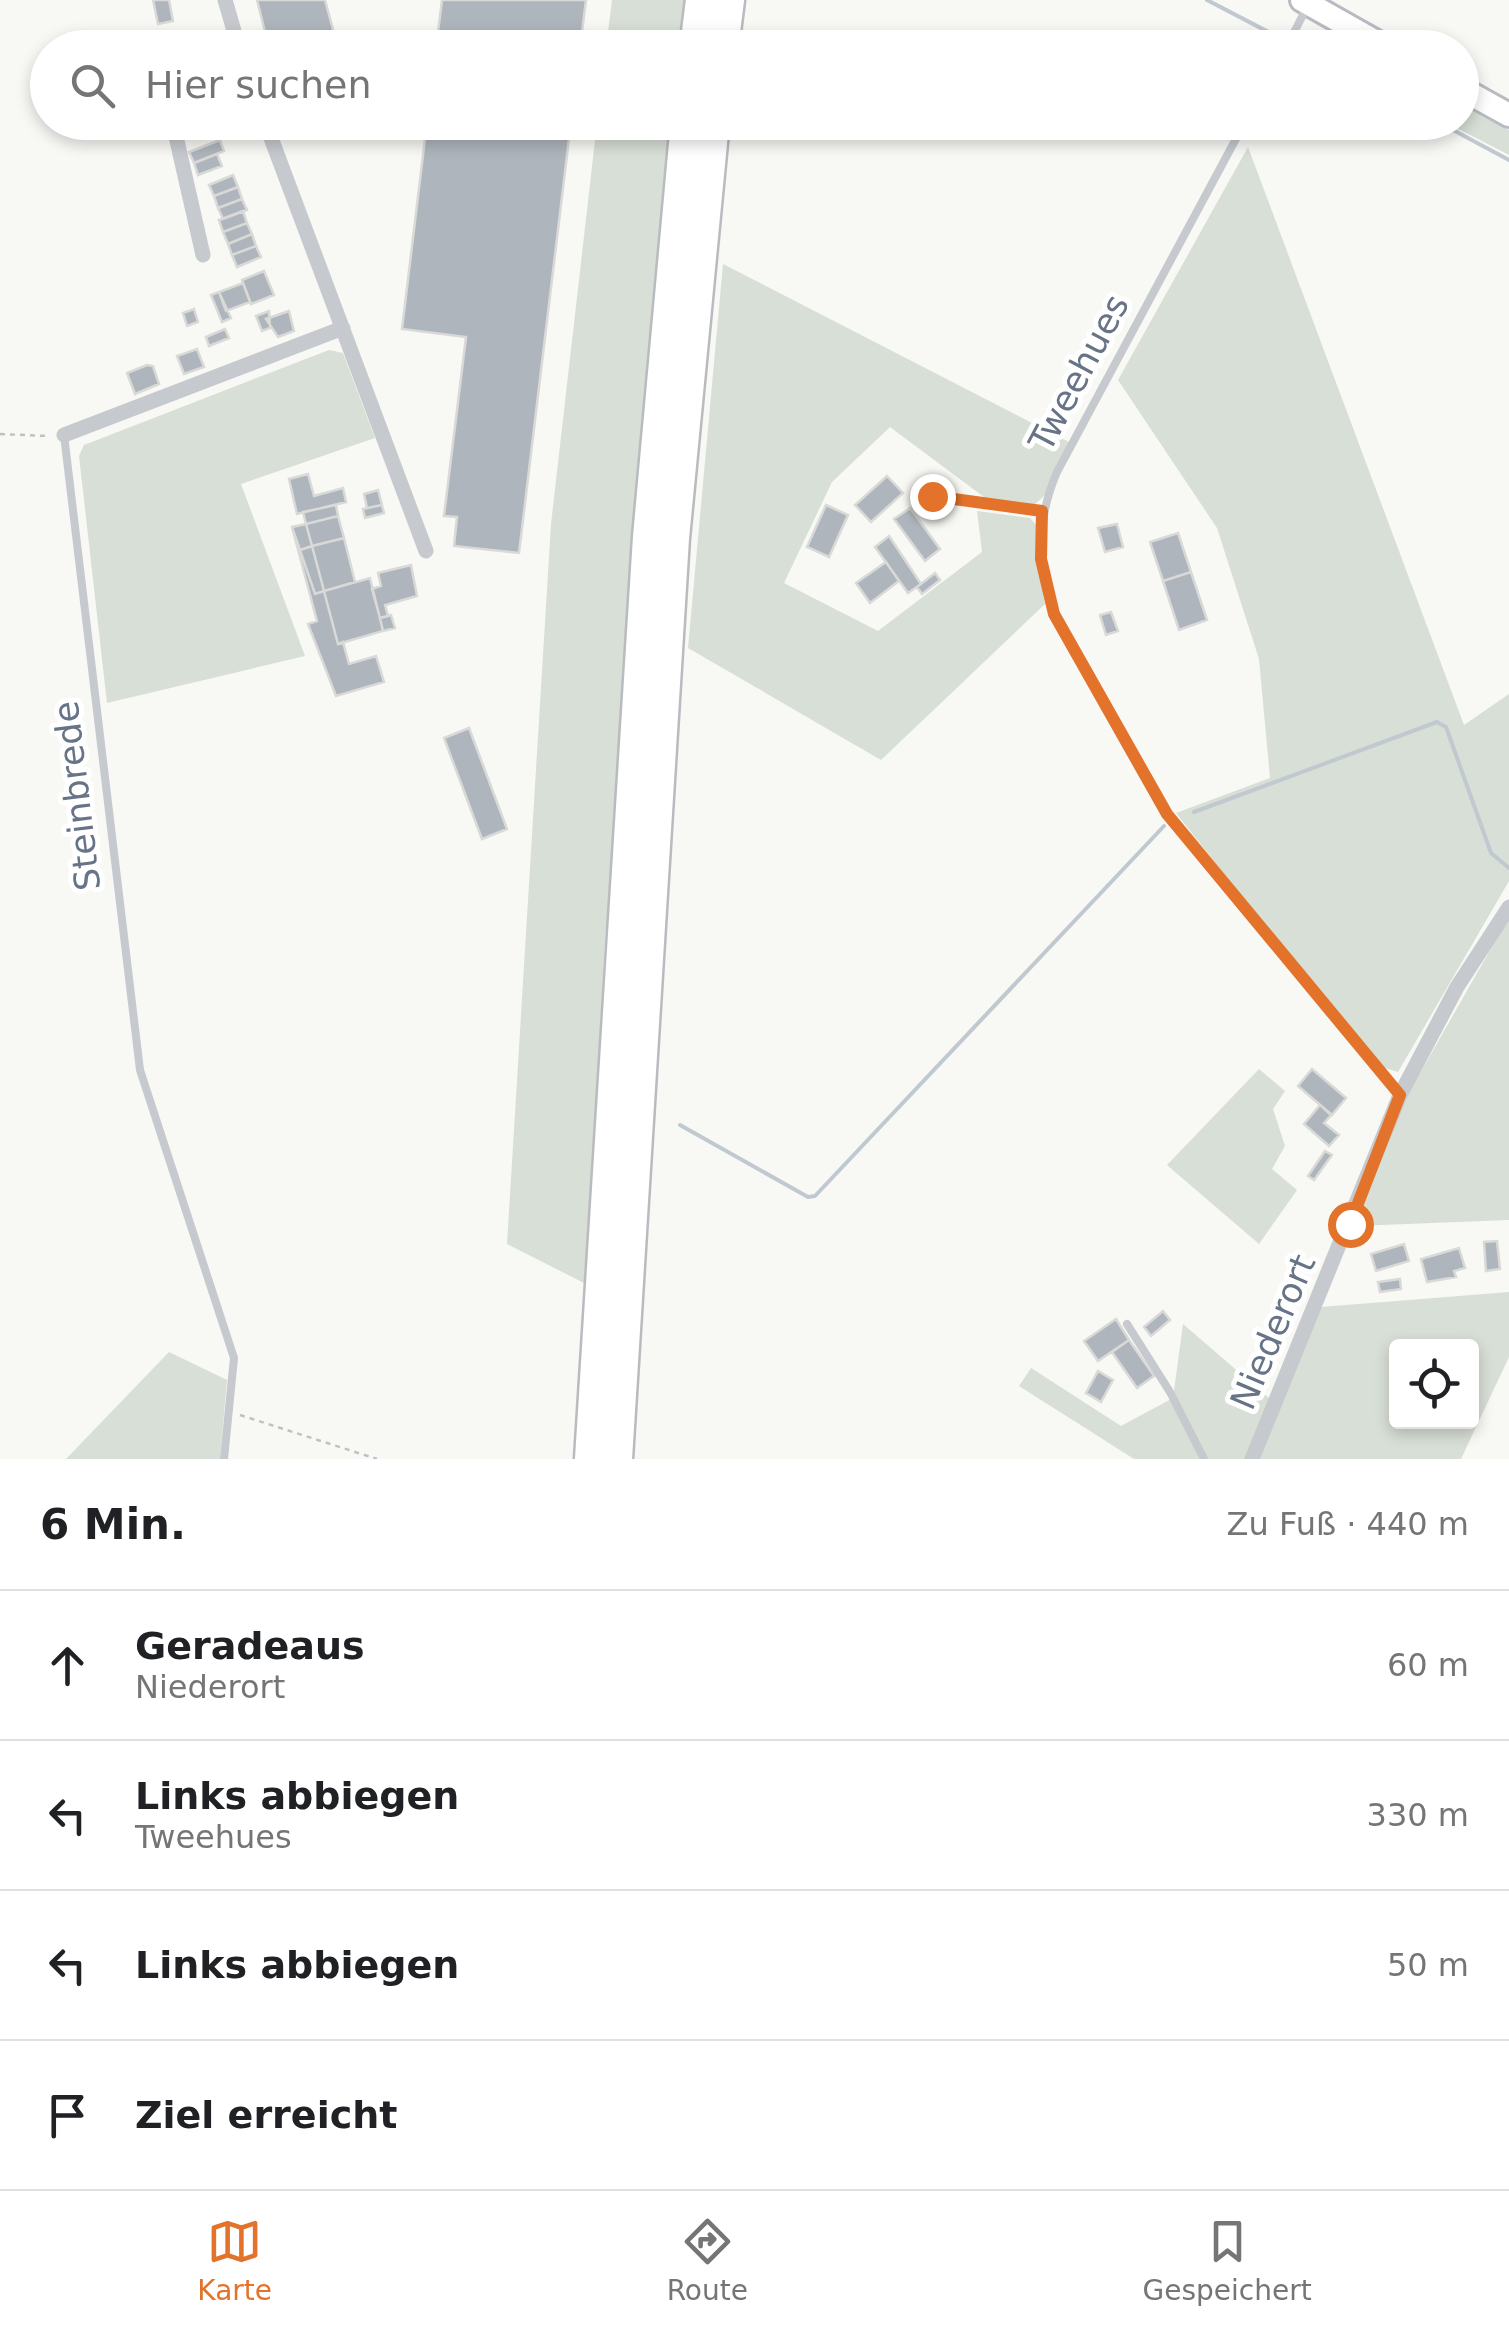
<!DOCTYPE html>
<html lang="de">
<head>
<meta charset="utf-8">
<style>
	body { margin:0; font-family:"DejaVu Sans",sans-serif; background:#f6f6f6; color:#202124 }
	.controls { position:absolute; right:30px; bottom:30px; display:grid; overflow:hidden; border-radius:10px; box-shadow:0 5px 15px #0003 }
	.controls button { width:90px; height:90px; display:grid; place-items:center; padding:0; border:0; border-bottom:2px solid #e0e0e0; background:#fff; color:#202124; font:50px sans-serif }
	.stop { position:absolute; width:30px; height:30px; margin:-22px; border:8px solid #e3732a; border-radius:50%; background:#fff }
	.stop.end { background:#e3732a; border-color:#fff; box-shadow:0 2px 10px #0008 }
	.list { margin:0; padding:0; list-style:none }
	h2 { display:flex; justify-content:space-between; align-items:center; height:130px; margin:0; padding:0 40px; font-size:42px }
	h2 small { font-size:32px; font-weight:400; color:#757577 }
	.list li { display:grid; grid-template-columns:65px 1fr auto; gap:30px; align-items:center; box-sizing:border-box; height:150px; padding:0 40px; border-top:2px solid #e0e0e0 }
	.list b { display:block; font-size:38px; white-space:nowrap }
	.list p { margin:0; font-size:32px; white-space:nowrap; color:#757577 }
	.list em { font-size:32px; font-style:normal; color:#757577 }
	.icon { flex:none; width:55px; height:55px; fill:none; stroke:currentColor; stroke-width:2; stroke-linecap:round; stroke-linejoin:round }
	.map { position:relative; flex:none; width:1509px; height:1459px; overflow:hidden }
	.search { position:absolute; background:#fff; box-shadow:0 5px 15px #0003; left:30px; right:30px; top:30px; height:110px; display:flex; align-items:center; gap:25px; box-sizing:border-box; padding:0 35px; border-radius:55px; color:#757577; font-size:38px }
	.sheet { height:730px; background:#fff }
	nav { display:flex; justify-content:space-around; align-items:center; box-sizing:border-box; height:140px; border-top:2px solid #e0e0e0; background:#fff; font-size:28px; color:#757577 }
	nav a { display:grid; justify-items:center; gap:5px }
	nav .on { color:#e3732a }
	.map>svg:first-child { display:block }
</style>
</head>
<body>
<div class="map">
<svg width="1509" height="1459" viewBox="0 0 1509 1459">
	<rect width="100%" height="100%" fill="#f8f8f5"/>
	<path fill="#d8dfd6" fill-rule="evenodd" d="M612 0H689L684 47 606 48Z
		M1462 104 1509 130V155L1447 123 1462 122Z
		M597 123H676L605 940 586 1284 507 1244 551 524Z
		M1248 147 1464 725 1509 694V881L1398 1072 1375 1065 1176 813 1270 778 1259 659 1217 528 1118 380Z
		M723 264 1069 442 1045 495 1033 506 981 503 984 497 890 427 832 482 784 583 878 631 982 552 977 511 1030 518 1038 527 1036 559 1045 604 881 760 688 648Z
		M329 350 343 353 375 438 241 484 305 656 107 703 79 456 84 445Z
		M1509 917V1220L1355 1226 1391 1124Z
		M1259 1069 1285 1091 1273 1109 1285 1146 1272 1169 1297 1190 1259 1244 1167 1165Z
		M1509 1292V1357L1461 1459H1257L1321 1307ZM1396 1346H1472V1422H1396Z
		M1183 1324 1270 1399 1246 1459H1134L1019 1386 1031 1368 1121 1426 1173 1398Z
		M169 1352 227 1380 220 1459H66Z"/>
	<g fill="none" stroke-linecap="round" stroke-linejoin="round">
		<path stroke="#c1c9d0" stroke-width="4" d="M1207 0 1278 37
			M1438 122 1509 160
			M1194 812 1437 722 1446 727 1491 853 1509 868
			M680 1125 808 1197 815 1196 1164 826"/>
	</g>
	<path fill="#aeb5bc" stroke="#d9dad8" stroke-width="2.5" d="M153 0H169L173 21 158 24Z
		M257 0H325L338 48H269Z
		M442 0H586L580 48H436Z
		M427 122H571L519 553 454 546 457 517 444 516 466 337 402 329Z
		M220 140 224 151 194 163 189 152Z
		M217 154 222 166 198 175 194 163Z
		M233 175 238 187 214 196 209 185Z
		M238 187 242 199 218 208 214 196Z
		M242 199 247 210 223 219 218 208Z
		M243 211 247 223 223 232 219 220Z
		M247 223 252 234 228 244 223 232Z
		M252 234 256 246 232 255 228 244Z
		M256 246 261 257 237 267 232 255Z
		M264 271 274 295 251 304 242 280Z
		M243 283 250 302 226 311 219 292Z
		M219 292 231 318 222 322 211 295Z
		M194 309 198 322 187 326 183 313Z
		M269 311 270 328 262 331 256 316Z
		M289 311 294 331 278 337 266 319Z
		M225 329 229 338 209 346 206 337Z
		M197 349 204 367 184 374 177 356Z
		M147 365 153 366 159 384 135 394 127 373Z
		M308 474 314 496 343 488 346 502 297 514 289 479Z
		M887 476 903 493 871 522 855 505Z
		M378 490 382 505 367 508 364 494Z
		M336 505 338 516 306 524 303 512Z
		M382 505 384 513 365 518 363 509Z
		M826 505 848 515 829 557 807 547Z
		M910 508 940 549 925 561 894 519Z
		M338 516 344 538 312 546 306 524Z
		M306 524 312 546 300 550 292 527Z
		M1117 524 1123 547 1105 552 1098 528Z
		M292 527 315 594 324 591 338 644 343 642 349 664 376 656 384 682 336 696 308 624 317 621Z
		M1178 533 1191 572 1163 581 1150 542Z
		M889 536 921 584 908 593 875 547Z
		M344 538 355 582 324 591 312 546Z
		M312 546 324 591 315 594 300 550Z
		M886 562 899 581 870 603 856 583Z
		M411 565 417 596 385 605 388 616 380 618 372 589 381 586 378 573Z
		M1191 572 1207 620 1179 630 1163 581Z
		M935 573 940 580 922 594 917 587Z
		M370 578 383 631 338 644 324 591Z
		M1111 612 1118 631 1106 635 1100 615Z
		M391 615 395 628 383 631 380 618Z
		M469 728 507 829 482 839 444 738Z
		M1312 1069 1346 1098 1332 1115 1298 1086Z
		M1320 1105 1331 1115 1324 1123 1339 1135 1329 1146 1304 1124Z
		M1325 1151 1332 1155 1314 1180 1308 1176Z
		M1497 1241 1500 1269 1486 1271 1484 1242Z
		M1404 1244 1409 1261 1376 1271 1371 1254Z
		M1459 1248 1465 1268 1454 1271 1456 1277 1427 1282 1421 1259Z
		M1400 1279 1401 1289 1380 1292 1378 1282Z
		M1163 1311 1170 1320 1151 1336 1144 1327Z
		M1116 1319 1129 1340 1098 1361 1084 1341Z
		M1129 1340 1154 1376 1137 1388 1112 1352Z
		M1098 1371 1113 1380 1101 1402 1086 1393Z"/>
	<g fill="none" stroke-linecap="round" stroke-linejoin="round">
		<g stroke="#b8bcc2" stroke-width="28">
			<path id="secondary" d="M1302 0 1387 48
				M1462 89 1509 115"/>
		</g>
		<g stroke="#b9bbbf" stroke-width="35">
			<path id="highway" d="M695 48 701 0
				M723 48 729 0
				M590 1459 648 537 686 122
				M617 1459 674 538 714 122"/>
		</g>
		<path stroke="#c0c1c4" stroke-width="2.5" stroke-dasharray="5 5" stroke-linecap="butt" d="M0 434 48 436
			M240 1415 377 1459"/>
		<path stroke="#c6c9cd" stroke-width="8" d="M1286 48 1307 7
			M1245 122 1057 472C1037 519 1035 566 1054 615L1167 815 1400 1095
			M64 435 140 1070 234 1358 224 1459
			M932 496 1042 511
			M1127 1324 1170 1392 1204 1459"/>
		<path stroke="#c6c9cd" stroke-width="15" d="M225 0 239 48
			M197 122 179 126 175 132 203 255
			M265 122 426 551
			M64 435 343 328
			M1252 1459 1400 1095 1457 987 1509 907"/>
		<use href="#secondary" stroke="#fff" stroke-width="22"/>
		<use href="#highway" stroke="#fff" stroke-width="30"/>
	</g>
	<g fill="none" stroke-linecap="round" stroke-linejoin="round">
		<path stroke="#e3732a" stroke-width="12" d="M932 496 1042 511 1041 559 1054 614 1167 814 1400 1095 1350 1224"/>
	</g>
	<g text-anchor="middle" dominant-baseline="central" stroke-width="10" stroke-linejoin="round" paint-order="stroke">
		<g font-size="35" fill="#677386" stroke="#fff">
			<text transform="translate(1079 373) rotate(-62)">Tweehues</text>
			<text transform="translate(77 796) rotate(-97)">Steinbrede</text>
			<text transform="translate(1273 1332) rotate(-67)">Niederort</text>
		</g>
	</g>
</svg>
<div class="controls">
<button><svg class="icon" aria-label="locate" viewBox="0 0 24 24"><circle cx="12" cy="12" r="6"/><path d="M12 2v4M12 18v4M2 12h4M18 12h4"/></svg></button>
</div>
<div class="stop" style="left:1350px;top:1224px"></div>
<div class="stop end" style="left:932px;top:496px"></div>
<div class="search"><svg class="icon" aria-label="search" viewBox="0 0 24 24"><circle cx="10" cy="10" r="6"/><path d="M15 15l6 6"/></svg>Hier suchen</div>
</div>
<section class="sheet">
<h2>6 Min.<small>Zu Fuß · 440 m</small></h2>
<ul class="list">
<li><svg class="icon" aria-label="ahead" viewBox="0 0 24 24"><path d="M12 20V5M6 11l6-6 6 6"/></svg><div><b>Geradeaus</b><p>Niederort</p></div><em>60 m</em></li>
<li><svg class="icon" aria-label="left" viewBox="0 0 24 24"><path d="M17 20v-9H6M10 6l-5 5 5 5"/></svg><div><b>Links abbiegen</b><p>Tweehues</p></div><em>330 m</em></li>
<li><svg class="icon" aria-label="left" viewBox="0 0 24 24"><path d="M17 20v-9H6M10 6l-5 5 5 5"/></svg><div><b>Links abbiegen</b></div><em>50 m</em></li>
<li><svg class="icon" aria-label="arrive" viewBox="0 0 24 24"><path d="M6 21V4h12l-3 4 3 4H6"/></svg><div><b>Ziel erreicht</b></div></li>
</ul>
</section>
<nav>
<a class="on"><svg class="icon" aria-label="map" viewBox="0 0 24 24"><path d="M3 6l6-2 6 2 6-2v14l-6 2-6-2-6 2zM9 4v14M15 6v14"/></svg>Karte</a>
<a><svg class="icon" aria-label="directions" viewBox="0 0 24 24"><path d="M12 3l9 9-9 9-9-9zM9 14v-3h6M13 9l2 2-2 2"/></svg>Route</a>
<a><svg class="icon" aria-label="saved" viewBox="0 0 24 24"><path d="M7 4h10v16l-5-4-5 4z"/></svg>Gespeichert</a>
</nav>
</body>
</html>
